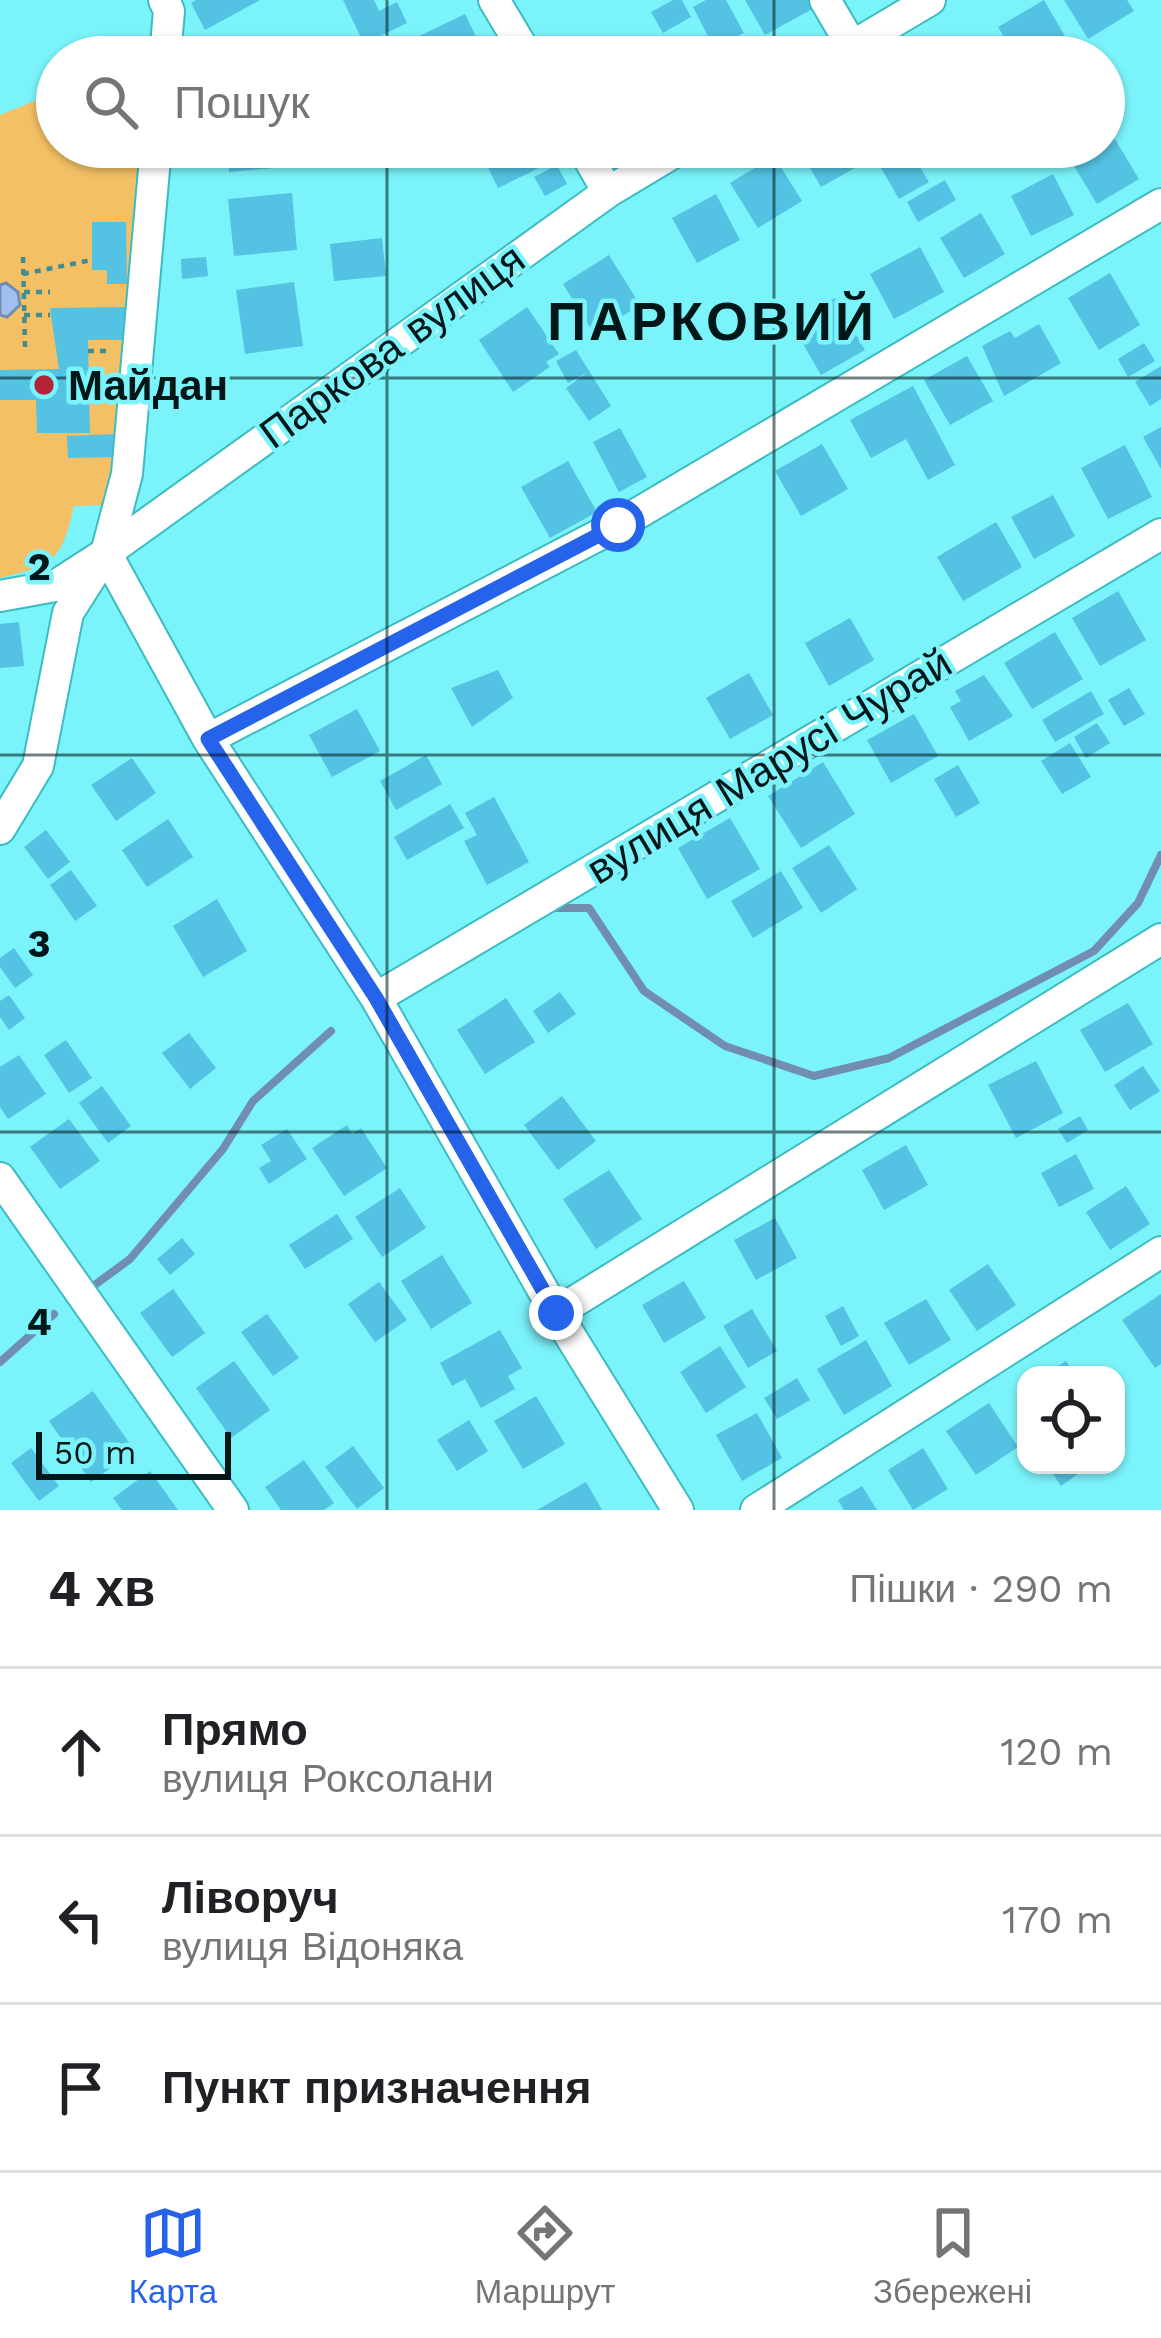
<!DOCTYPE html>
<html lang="uk">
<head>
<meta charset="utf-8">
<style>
	body { margin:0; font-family:"Work Sans",sans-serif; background:#f6f6f6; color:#202124 }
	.controls { position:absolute; right:36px; bottom:36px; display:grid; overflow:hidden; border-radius:24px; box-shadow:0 3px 9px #0004 }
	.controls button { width:108px; height:108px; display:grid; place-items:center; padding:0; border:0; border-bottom:3px solid #e0e0e0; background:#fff; color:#202124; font:60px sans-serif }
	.scale { position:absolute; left:36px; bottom:30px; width:195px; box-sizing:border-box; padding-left:12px; border:6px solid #001719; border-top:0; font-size:33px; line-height:42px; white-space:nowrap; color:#001719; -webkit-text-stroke:9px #7bf3fa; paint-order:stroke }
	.stop { position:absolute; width:36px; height:36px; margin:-27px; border:9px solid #2563eb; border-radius:50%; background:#fff }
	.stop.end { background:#2563eb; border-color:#fff; box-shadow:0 3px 12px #0008 }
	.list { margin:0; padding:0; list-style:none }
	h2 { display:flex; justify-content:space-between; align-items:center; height:156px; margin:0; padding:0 48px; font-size:51px }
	h2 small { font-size:39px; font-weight:400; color:#757577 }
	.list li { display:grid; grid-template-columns:78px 1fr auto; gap:36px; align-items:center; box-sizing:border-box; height:168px; padding:0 48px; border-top:3px solid #e0e0e0 }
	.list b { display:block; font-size:45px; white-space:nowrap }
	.list p { margin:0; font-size:39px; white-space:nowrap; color:#757577 }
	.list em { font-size:39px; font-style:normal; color:#757577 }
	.icon { flex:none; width:66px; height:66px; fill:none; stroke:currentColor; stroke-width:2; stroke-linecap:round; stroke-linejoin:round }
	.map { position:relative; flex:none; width:1161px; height:1510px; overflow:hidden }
	.search { position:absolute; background:#fff; box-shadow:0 3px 9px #0004; left:36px; right:36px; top:36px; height:132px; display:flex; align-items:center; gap:30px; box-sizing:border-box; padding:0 42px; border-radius:66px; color:#757577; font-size:45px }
	.sheet { height:660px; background:#fff }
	nav { display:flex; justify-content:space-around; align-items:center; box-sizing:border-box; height:168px; border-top:3px solid #e0e0e0; background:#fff; font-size:33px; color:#757577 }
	nav a { display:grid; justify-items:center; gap:6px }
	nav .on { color:#2563eb }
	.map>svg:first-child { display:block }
</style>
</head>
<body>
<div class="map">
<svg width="1161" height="1510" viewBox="0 0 1161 1510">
	<rect width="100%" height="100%" fill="#7bf3fa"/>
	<path fill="#f3c065" d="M57 92V147H141L109 505 74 506C62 560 54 565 0 578V115Z"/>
	<path fill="#a2bff0" stroke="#718db0" stroke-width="3" d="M6 283 18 292 20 305 7 317 0 315V285Z"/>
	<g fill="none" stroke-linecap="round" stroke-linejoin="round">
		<path stroke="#718db0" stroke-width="8" d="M552 908H589L644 991 725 1046 814 1076 889 1058 1094 951 1138 903 1161 855
			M92 1287 130 1259 223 1149 253 1101 331 1031
			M0 1362 54 1314"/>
	</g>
	<path fill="#54c2e2" d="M196 0H260L205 30 191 3Z
		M343 0H374L379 11 397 2 407 23 364 44Z
		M673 0H682L691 17 663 33 651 12Z
		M706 0H726L744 33 714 48 693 7Z
		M745 0H812L816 7 765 35Z
		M1044 0 1073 50 1060 57H1016L998 27Z
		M1064 0H1127L1134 11 1088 39Z
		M465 14 486 57H422L413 39Z
		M984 37 994 57H946Z
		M1113 136 1139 179 1097 204 1071 161 1104 147Z
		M218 147H273L274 168 229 172 228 158 219 159Z
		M478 147H533L543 166 498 188Z
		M798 147H867L873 158 821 187Z
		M902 147H908L929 182 899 199 877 161Z
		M774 156 802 201 758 228 730 183Z
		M557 165 567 184 545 196 534 177Z
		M1053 174 1074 215 1031 236 1011 196Z
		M945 180 956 200 918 222 907 202Z
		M292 193 297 250 234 256 228 199Z
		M716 194 740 240 697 263 672 218Z
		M981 213 1005 254 964 278 940 238Z
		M92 222H126L127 284H107V270H92Z
		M382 238 386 276 334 281 330 244Z
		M920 247 944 292 894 319 870 274Z
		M609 255 640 305 594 334 563 284Z
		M206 257 208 276 182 279 181 259Z
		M1110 273 1140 325 1099 350 1068 298Z
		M294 282 303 346 245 354 236 290Z
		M835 298 865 350 821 375 791 323Z
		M126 307V340H88L90 433H37L36 400H0V370L59 369 50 308Z
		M527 307 559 354 546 362 550 367 513 392 479 340Z
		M1039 324 1061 363 1004 396 982 346 1010 331 1015 338Z
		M1144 343 1155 361 1128 377 1118 359Z
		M576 350 611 406 589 421 566 388 588 372 568 383 556 361Z
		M967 356 993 401 950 425 924 380Z
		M1161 366V399L1150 406 1135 382Z
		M913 386 955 465 928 480 906 439 871 458 850 420Z
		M1161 427V469L1143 437Z
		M620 428 647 477 619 492 593 442Z
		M117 434V457L68 458 67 436Z
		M822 444 848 489 801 516 775 471Z
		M1125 445 1152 497 1108 519 1081 468Z
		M568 461 597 512 550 538 521 487Z
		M1053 495 1075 536 1034 559 1011 517Z
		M996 522 1022 567 963 601 937 557Z
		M1118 591 1146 640 1100 666 1072 618Z
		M850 618 874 660 829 686 805 643Z
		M19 622 24 666 0 668V624Z
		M1055 632 1083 679 1032 709 1004 663Z
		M498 670 513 698 472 727 451 688Z
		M749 673 773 715 730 739 706 698Z
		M984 675 1013 716 969 741 950 707 961 701 955 691Z
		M1129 688 1145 714 1124 726 1108 700Z
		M1091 691 1104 714 1055 742 1042 720Z
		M357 709 380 751 332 777 309 735Z
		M914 714 938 756 891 783 867 740Z
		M1097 723 1110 743 1086 758 1074 737Z
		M1070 743 1091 777 1062 794 1041 761Z
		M426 755 442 784 396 810 380 781Z
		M132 758 156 793 116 821 91 785Z
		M823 762 855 814 801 848 768 796Z
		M958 765 980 803 956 817 934 779Z
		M494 797 529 862 487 885 464 841 477 835 465 813Z
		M450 804 464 828 407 860 394 837Z
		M730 818 760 869 707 899 678 848Z
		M168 819 193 857 147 887 122 850Z
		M46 830 70 862 48 879 24 847Z
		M829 845 857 889 821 913 792 868Z
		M71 870 97 906 75 921 50 885Z
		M781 871 803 908 753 938 731 901Z
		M217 899 247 951 203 977 173 926Z
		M14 948 33 975 15 988 0 967V958Z
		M560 992 576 1014 548 1033 533 1011Z
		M9 995 25 1018 9 1030 0 1017V1001Z
		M506 998 535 1042 485 1074 457 1030Z
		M1128 1003 1153 1044 1105 1072 1080 1030Z
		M189 1033 216 1068 190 1089 162 1053Z
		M66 1040 92 1078 69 1093 44 1055Z
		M19 1055 46 1094 8 1119 0 1107V1067Z
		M1036 1061 1063 1113 1016 1138 988 1085Z
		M1143 1066 1160 1091 1130 1110 1114 1085Z
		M102 1086 131 1126 108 1143 79 1103Z
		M562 1096 596 1141 558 1170 524 1125Z
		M1080 1116 1088 1130 1067 1143 1058 1129Z
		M69 1119 100 1161 60 1189 30 1147Z
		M347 1125 352 1134 361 1128 387 1168 344 1196 312 1148Z
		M287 1129 307 1159 269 1184 259 1168 271 1161 261 1145Z
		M906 1145 928 1185 884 1210 862 1170Z
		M1076 1154 1094 1189 1059 1207 1041 1173Z
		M609 1170 642 1219 596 1249 563 1199Z
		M1126 1186 1150 1224 1110 1250 1086 1212Z
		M400 1188 426 1228 382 1257 355 1217Z
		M337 1214 353 1239 305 1269 289 1245Z
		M775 1218 797 1258 756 1280 734 1240Z
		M182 1238 195 1254 170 1275 157 1259Z
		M442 1255 472 1303 431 1329 401 1281Z
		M988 1264 1016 1305 977 1331 949 1290Z
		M684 1281 706 1318 664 1343 642 1305Z
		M379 1282 407 1320 375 1342 348 1304Z
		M173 1289 205 1333 172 1357 140 1313Z
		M1161 1294V1364L1155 1368 1122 1320Z
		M926 1299 951 1340 909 1365 884 1323Z
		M843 1306 859 1336 841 1346 825 1316Z
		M752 1309 777 1351 748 1368 723 1326Z
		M267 1314 299 1358 273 1376 241 1332Z
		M500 1330 522 1368 508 1376 515 1389 481 1408 465 1379 452 1386 440 1363Z
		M866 1340 892 1386 844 1415 817 1369Z
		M720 1346 746 1387 706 1413 680 1372Z
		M234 1361 270 1410 231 1438 196 1388Z
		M1066 1361 1075 1375H1043Z
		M797 1378 810 1400 777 1419 764 1398Z
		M93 1391 135 1451 91 1482 49 1421Z
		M536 1396 565 1444 523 1469 494 1421Z
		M989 1403 1018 1447 976 1475 946 1431Z
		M757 1413 782 1458 742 1481 716 1435Z
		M469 1420 488 1451 457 1471 437 1440Z
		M353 1446 384 1488 357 1509 325 1467Z
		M31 1448 59 1486 39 1501 11 1463Z
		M923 1448 948 1489 913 1510 888 1470Z
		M304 1460 334 1503 324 1510H281L265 1487Z
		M1047 1465H1078L1082 1471 1061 1486Z
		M150 1471 178 1510H122L113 1498Z
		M586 1482 602 1510H537Z
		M862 1486 877 1510H844L838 1500Z"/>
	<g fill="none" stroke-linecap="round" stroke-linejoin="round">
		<g stroke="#3bbcc3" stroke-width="34">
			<path id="minor" d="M164 0 169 11 165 57
				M494 0 528 57
				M825 0 852 46
				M834 57 930 0
				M582 147 608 192
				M106 553 208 739 376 998 556 1313 678 1510
				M0 596 55 586 106 553 608 192 683 147
				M208 739 618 525 1161 204
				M0 829 38 766 68 613 106 553 127 474 156 147
				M376 998 1161 534
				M0 1178 233 1510
				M556 1313 1161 939
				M756 1510 1161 1252"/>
		</g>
		<path stroke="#418c91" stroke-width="4.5" stroke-dasharray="6 6" stroke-linecap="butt" d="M23 257 25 349
			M23 274 92 260
			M24 292H50
			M24 315H50
			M88 351H108"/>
		<use href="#minor" stroke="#fff" stroke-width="30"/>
	</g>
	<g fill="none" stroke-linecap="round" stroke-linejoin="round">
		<path stroke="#2563eb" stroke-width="15" d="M556 1313 376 998 208 739 618 525"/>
	</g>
	<path fill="none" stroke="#001719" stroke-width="3" stroke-opacity="0.55" d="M387 0V57M774 0V57M387 147V1510M774 147V1510M0 378H1161M0 755H1161M0 1132H1161"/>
	<circle fill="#b52336" stroke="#7bf3fa" stroke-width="4.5" cx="44" cy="385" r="12"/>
	<g text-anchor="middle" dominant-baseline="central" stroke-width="9" stroke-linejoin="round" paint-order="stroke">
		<g font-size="42" fill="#001719" stroke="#7bf3fa">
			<text transform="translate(392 346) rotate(-36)">Паркова вулиця</text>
			<text transform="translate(769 766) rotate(-31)">вулиця Марусі Чурай</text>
		</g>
		<g font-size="42" font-weight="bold" fill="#001719" stroke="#7bf3fa" text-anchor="start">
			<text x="68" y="385">Майдан</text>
		</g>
		<g font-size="54" font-weight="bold" letter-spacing="3" fill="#001719" stroke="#7bf3fa">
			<text x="712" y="321">ПАРКОВИЙ</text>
		</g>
	</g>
	<g font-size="39" text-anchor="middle" font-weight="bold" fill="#001719" stroke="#7bf3fa" stroke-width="9" stroke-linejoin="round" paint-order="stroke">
		<text x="39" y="580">2</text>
		<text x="39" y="957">3</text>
		<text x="39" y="1335">4</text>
	</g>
</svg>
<div class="controls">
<button><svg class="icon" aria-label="locate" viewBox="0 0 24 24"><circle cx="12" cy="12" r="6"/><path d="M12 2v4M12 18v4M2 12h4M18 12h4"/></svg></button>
</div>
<div class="scale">50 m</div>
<div class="stop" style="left:618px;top:525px"></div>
<div class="stop end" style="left:556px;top:1313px"></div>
<div class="search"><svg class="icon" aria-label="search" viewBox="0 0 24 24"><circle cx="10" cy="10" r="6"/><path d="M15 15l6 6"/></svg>Пошук</div>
</div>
<section class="sheet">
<h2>4 хв<small>Пішки · 290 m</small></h2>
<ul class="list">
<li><svg class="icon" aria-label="ahead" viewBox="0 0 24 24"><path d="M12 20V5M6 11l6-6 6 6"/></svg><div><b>Прямо</b><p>вулиця Роксолани</p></div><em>120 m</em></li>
<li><svg class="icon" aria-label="left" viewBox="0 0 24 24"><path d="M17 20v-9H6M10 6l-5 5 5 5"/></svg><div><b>Ліворуч</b><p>вулиця Відоняка</p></div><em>170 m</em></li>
<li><svg class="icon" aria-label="arrive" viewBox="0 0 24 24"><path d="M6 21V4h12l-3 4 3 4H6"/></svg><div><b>Пункт призначення</b></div></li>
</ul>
</section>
<nav>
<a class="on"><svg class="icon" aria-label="map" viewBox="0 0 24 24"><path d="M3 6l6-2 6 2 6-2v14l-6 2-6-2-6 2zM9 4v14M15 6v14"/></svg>Карта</a>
<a><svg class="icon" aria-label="directions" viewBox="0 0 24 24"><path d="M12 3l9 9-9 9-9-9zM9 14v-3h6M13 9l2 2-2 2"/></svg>Маршрут</a>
<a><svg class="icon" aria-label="saved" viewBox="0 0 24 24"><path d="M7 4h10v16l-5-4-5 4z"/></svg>Збережені</a>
</nav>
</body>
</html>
